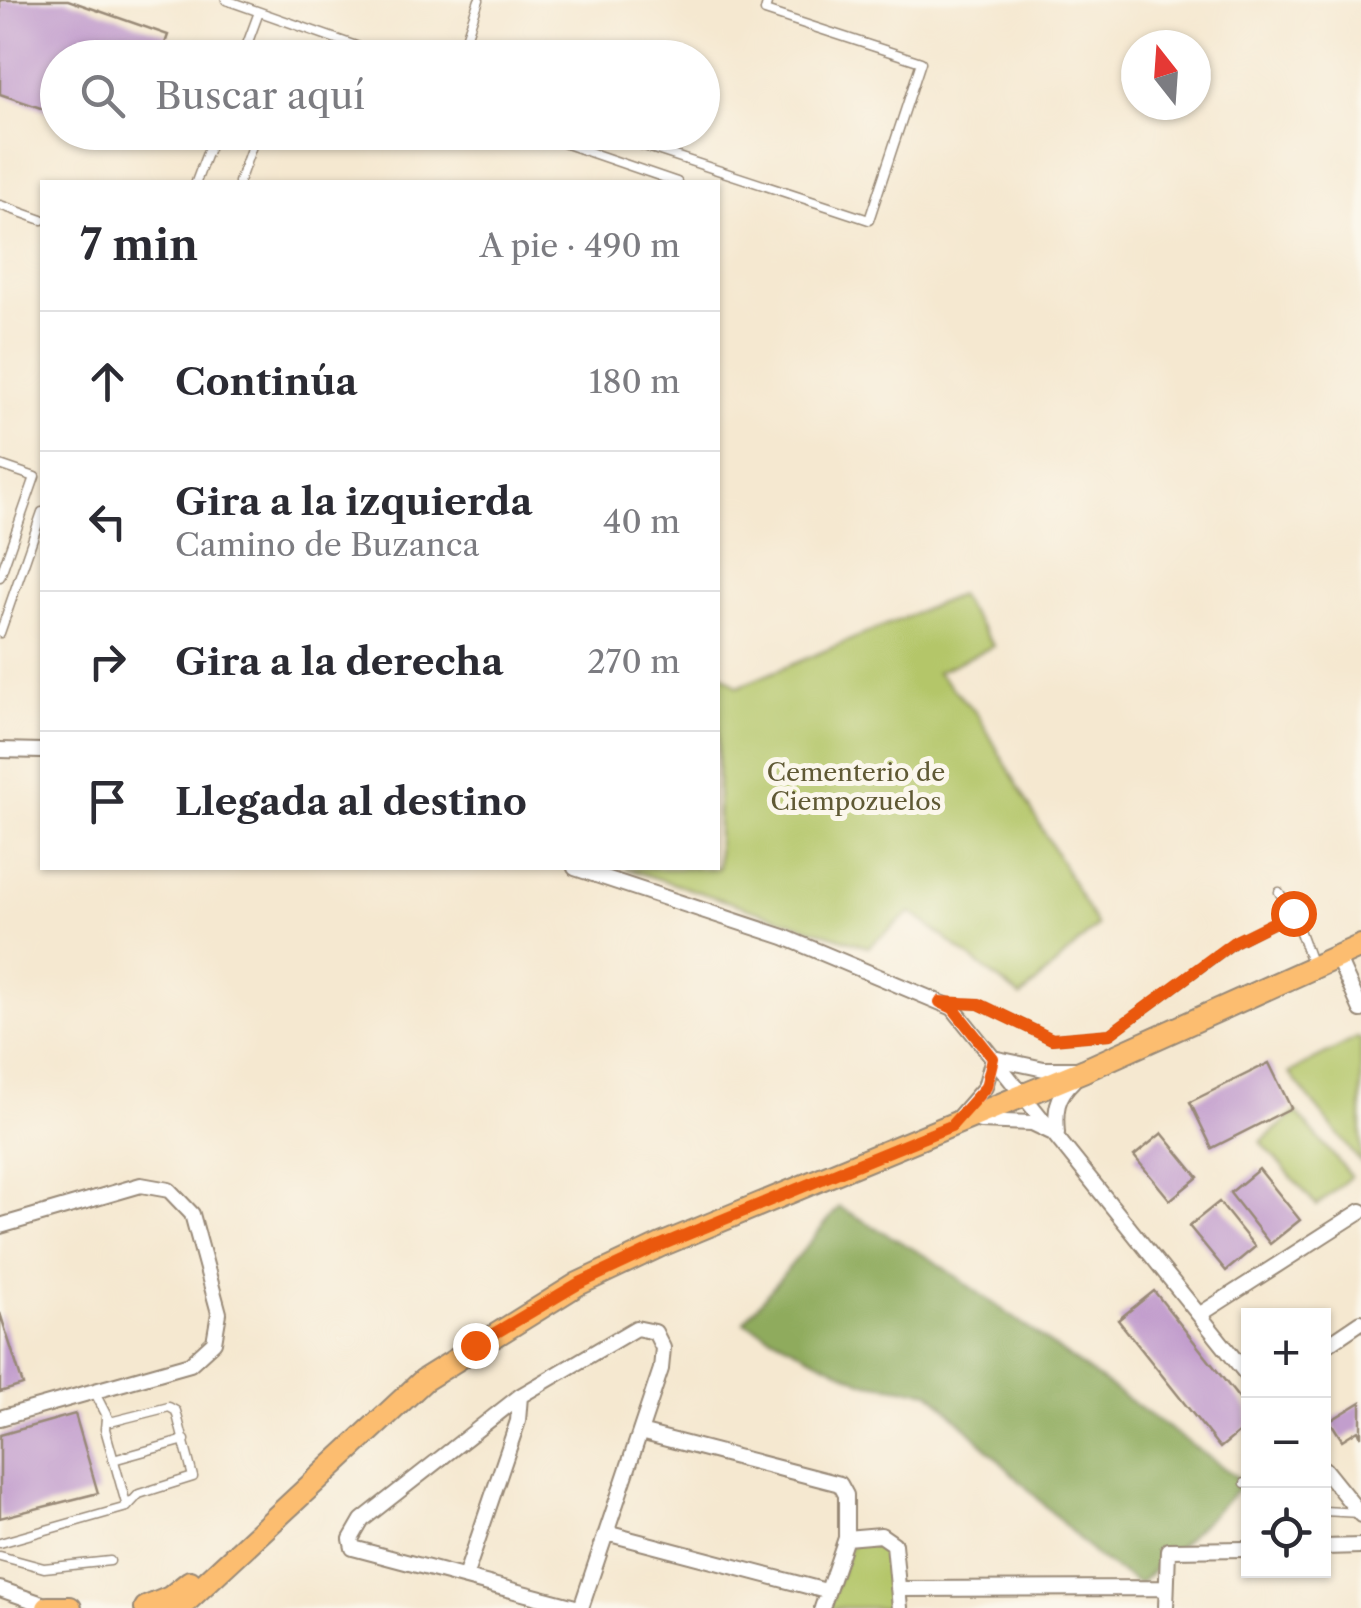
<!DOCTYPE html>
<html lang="es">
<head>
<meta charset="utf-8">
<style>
	body { margin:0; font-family:"Libre Caslon Text",serif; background:#f2f2f3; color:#2b2b33 }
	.controls { position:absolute; right:30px; bottom:30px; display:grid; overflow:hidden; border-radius:0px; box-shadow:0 2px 8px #0004 }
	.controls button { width:90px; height:90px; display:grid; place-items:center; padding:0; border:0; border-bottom:2px solid #e1e1e2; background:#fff; color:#2b2b33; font:50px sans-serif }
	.compass { position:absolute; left:1121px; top:30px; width:90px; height:90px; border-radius:50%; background:#fff; box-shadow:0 2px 8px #0004; rotate:343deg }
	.stop { position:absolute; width:30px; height:30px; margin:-22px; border:8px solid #ea580c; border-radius:50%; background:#fff }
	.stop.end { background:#ea580c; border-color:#fff; box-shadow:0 2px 10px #0008 }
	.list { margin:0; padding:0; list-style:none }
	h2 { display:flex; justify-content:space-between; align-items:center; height:130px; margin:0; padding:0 40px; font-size:42px }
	h2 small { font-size:32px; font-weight:400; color:#7c7c81 }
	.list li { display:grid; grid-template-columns:65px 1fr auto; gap:30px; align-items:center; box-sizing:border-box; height:140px; padding:0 40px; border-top:2px solid #e1e1e2 }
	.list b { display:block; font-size:38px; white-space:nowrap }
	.list p { margin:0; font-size:32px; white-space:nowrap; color:#7c7c81 }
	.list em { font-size:32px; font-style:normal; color:#7c7c81 }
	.icon { flex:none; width:55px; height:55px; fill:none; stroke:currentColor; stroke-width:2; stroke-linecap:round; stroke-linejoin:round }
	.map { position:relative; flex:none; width:1361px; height:1608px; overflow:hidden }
	.search { position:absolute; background:#fff; box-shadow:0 2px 8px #0004; left:40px; top:40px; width:680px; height:110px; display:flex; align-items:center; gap:25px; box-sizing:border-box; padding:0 35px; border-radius:55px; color:#7c7c81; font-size:38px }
	.panel { position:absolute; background:#fff; box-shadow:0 2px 8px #0004; left:40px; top:180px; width:680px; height:690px; border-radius:0px }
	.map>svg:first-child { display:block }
</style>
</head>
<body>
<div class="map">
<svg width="1361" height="1608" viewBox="0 0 1361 1608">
	<rect width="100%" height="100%" fill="#fbf7ec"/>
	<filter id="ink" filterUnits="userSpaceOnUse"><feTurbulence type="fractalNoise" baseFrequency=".01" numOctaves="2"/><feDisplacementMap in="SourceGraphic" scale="20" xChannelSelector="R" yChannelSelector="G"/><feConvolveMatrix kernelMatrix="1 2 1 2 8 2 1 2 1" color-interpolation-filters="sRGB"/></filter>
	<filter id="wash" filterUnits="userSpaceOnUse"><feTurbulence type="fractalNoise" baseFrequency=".0048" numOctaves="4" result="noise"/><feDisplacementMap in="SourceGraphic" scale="40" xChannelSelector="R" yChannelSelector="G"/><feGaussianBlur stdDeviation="2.25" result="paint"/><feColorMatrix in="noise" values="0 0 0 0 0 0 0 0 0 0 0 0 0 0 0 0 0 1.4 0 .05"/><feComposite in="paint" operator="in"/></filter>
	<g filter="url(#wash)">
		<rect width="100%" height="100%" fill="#f5e8d0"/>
		<path fill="#b4c669" stroke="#787844" stroke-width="2.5" d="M958 595 994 646 937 672 978 715 1097 926 1021 997 911 912 868 947 625 868H718V671L738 687Z
			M1359 1037 1361 1041V1163L1289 1073Z
			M1296 1112 1351 1176 1317 1206 1261 1142Z
			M875 1539 890 1550 894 1608H828L851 1543Z"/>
		<path fill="#8fab5d" stroke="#656a3e" stroke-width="2.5" d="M839 1207 931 1259 1245 1483 1139 1584 1097 1557 930 1392 862 1382 744 1322Z"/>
		<g id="blocks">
			<path fill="#c29ecd" d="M0 0H68L168 35 160 58H58V114L0 94Z
				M1269 1063 1291 1108 1212 1148 1190 1102Z
				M1162 1133 1198 1177 1170 1200 1134 1156Z
				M1259 1169 1300 1220 1270 1244 1230 1193Z
				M1219 1202 1255 1247 1226 1271 1189 1226Z
				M1154 1291 1248 1410V1425L1220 1448 1118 1320Z
				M0 1313 23 1385 0 1392Z
				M1361 1402V1437L1358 1430 1342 1440 1330 1421Z
				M75 1414 98 1493 0 1518V1435Z"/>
		</g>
	</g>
	<g filter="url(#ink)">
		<use href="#blocks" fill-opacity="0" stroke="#988977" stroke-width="2.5"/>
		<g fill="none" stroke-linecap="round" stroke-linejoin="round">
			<g stroke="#988977" stroke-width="11">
				<path id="service" d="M226 0 390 58
					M242 58 259 12
					M283 58 287 48 314 58
					M459 58 479 0
					M531 132 677 182
					M602 132 869 220 921 62 765 11 768 0
					M196 182 215 132
					M239 182 257 132
					M0 205 42 220
					M0 465 35 477 0 577
					M0 633 42 512
					M1279 892 1293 913 1312 965
					M948 1003 979 1004 1052 1039 1110 1034 1235 942 1293 913
					M106 1418 105 1429 127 1507
					M113 1460 185 1440
					M1245 1483 1248 1484
					M1324 1511 1359 1513
					M0 1543 127 1507 139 1494 193 1477 176 1411 169 1407 110 1422 94 1391
					M0 1556 44 1568 110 1561"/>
			</g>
			<g stroke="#988977" stroke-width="18">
				<path id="minor" d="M0 750 42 751
					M575 868 784 937 953 1008 1248 1376
					M1338 959 1361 1010
					M958 1118 985 1087 993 1058 1044 1069H1075
					M980 1121 1032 1123 1051 1132
					M1057 1133C1055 1111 1056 1097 1073 1081
					M0 1226 141 1185 169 1190 192 1214 219 1313 214 1342 190 1364 0 1418
					M1199 1315 1361 1211
					M1324 1347 1361 1322
					M640 1432 840 1484 846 1495V1538
					M1324 1469 1361 1515
					M606 1533 826 1591
					M1324 1547 1361 1546
					M465 1577 518 1421 520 1396
					M0 1589 51 1607
					M898 1589 1166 1588
					M579 1608 353 1548 351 1539 362 1520 520 1396 636 1328 655 1332 663 1348 661 1369 581 1608
					M822 1608 846 1538 881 1535 894 1544 900 1608
					M1166 1608 1168 1550 1248 1549"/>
			</g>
			<g stroke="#988977" stroke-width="26">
				<path id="primary" d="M48 1608H70
					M146 1608 170 1598 190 1582
					M179 1608 424 1380 578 1284 661 1245 1085 1070 1361 946"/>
			</g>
			<use href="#service" stroke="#fff" stroke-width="8"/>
			<use href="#minor" stroke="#fff" stroke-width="14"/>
			<use href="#primary" stroke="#fcbd6f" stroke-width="22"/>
		</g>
	</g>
	<g fill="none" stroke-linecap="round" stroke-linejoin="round" filter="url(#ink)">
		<path stroke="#ea580c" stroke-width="12" d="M475 1345 578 1284 661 1245 951 1126 986 1087 993 1058 953 1008 940 1002 979 1004 1052 1039 1110 1034 1234 942 1293 913"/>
	</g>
	<g text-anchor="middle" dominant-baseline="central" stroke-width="10" stroke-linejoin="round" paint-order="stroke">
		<g font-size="25" fill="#5f5934" stroke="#fbf7ec">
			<text x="856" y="772">Cementerio de<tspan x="856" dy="29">Ciempozuelos</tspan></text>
		</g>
	</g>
</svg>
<div class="controls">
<button>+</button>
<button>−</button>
<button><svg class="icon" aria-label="locate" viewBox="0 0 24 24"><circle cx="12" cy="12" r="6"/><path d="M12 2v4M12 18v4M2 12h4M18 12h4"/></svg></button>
</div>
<svg class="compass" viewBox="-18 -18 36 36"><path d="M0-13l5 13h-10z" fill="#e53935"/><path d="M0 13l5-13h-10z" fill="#7c7c81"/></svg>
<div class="stop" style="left:1293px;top:913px"></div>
<div class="stop end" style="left:475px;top:1345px"></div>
<div class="search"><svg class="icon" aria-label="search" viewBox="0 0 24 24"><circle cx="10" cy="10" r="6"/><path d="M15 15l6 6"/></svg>Buscar aquí</div>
<section class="panel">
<h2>7 min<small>A pie · 490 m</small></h2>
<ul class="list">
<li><svg class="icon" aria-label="ahead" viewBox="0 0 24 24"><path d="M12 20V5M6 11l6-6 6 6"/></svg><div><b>Continúa</b></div><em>180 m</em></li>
<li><svg class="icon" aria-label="left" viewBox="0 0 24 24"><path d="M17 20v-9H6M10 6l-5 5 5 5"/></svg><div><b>Gira a la izquierda</b><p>Camino de Buzanca</p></div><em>40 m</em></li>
<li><svg class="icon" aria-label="right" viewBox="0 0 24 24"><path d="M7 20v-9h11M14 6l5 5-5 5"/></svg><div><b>Gira a la derecha</b></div><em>270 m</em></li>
<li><svg class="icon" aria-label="arrive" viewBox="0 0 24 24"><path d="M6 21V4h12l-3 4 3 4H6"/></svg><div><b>Llegada al destino</b></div></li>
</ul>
</section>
</div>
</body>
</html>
